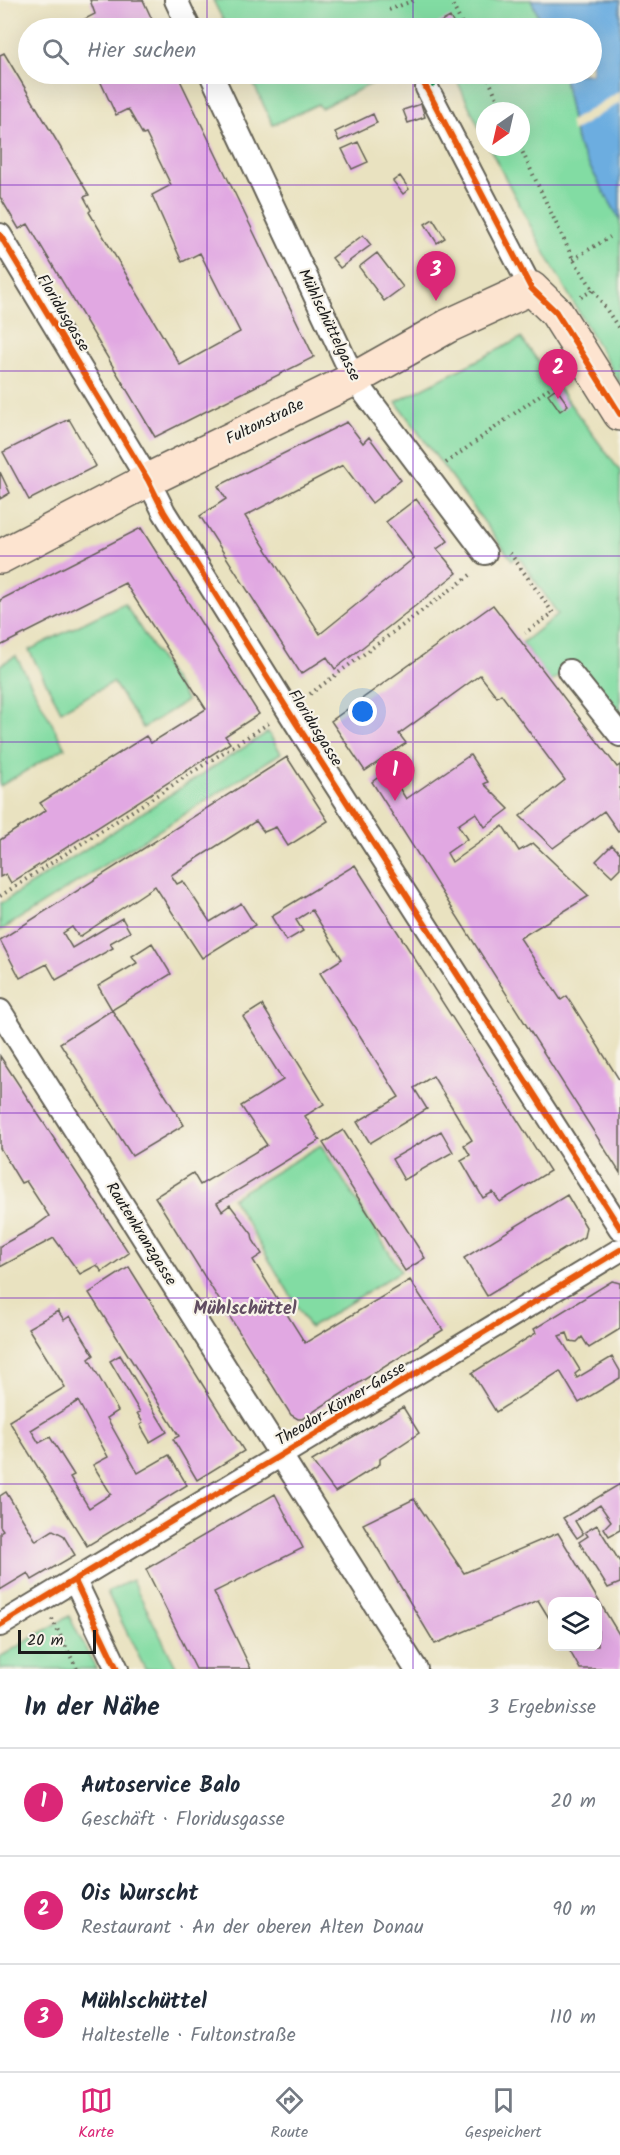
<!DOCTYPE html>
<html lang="de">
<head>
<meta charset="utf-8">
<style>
	body { margin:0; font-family:Kalam,sans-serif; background:#f6f6f7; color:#1f2937 }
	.controls { position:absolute; right:18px; bottom:18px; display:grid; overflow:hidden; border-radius:12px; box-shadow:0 6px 24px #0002 }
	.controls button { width:54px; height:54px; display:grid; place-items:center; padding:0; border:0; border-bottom:2px solid #e0e1e3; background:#fff; color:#1f2937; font:30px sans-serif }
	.compass { position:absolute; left:476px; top:102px; width:54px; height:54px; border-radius:50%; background:#fff; box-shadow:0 6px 24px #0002; rotate:214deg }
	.scale { position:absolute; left:18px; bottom:15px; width:78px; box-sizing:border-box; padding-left:6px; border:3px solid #1c1c1c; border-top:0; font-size:16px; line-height:21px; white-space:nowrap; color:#1c1c1c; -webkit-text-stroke:4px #f7f3e8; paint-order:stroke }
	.you { position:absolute; left:363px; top:712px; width:21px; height:21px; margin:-15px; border:4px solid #fff; border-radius:50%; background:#1a73e8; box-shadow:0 0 0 9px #1a73e833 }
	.badge { display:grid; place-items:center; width:39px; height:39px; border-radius:50%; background:#db2777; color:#fff; font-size:20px; font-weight:700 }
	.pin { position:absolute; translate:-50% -50px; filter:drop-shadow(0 2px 3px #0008) }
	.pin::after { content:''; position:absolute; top:32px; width:21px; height:18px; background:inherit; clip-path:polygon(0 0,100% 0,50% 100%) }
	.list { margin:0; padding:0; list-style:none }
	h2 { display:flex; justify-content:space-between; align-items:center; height:78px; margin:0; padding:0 24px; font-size:26px }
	h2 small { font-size:20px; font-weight:400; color:#747a83 }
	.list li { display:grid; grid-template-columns:39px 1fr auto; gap:18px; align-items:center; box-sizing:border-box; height:108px; padding:0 24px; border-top:2px solid #e0e1e3 }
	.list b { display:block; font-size:22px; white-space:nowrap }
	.list p { margin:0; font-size:20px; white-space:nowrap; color:#747a83 }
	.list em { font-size:20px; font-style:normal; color:#747a83 }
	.icon { flex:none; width:33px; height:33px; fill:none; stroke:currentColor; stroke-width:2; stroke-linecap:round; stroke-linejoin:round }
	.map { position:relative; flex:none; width:620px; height:1669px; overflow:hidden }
	.search { position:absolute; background:#fff; box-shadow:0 6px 24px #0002; left:18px; right:18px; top:18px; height:66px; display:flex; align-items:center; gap:15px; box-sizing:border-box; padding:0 21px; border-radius:33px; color:#747a83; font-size:22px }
	.sheet { height:402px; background:#fff }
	nav { display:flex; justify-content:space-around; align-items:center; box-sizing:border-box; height:84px; border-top:2px solid #e0e1e3; background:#fff; font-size:16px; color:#747a83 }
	nav a { display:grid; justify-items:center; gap:3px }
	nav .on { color:#db2777 }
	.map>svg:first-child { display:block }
</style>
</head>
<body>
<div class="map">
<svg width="620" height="1669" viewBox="0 0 620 1669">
	<rect width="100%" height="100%" fill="#f7f3e8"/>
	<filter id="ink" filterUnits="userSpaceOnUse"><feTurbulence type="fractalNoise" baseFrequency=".0167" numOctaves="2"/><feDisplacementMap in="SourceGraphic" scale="12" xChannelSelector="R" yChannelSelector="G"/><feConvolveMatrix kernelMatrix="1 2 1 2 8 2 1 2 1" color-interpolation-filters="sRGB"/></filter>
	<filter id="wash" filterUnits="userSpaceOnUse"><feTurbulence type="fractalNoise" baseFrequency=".008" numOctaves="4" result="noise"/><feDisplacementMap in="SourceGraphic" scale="24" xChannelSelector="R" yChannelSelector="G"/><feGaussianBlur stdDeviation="1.35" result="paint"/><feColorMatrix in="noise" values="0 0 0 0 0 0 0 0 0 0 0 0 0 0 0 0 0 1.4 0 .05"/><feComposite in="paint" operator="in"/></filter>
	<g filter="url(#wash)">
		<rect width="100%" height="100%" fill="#e9e2c0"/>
		<path fill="#82dca3" stroke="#4f7c60" stroke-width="1.5" d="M213 0H531L544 28H227Z
			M249 74H392L321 108 318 104 273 125Z
			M454 74H563L577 144 620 220V384L546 255 489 147H521V111H485V140Z
			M521 338 620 471V725L572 666 551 682 522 643 558 614 518 556 512 560 396 402Z
			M124 603 187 701 143 728 113 682 61 711 29 650Z
			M16 656 65 748 0 786V665Z
			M268 732 281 753 0 931V904Z
			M321 1145 401 1271 310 1328 232 1198Z
			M132 1580 177 1669H145L107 1592Z
			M69 1616 96 1669H0V1657Z"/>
		<path fill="#6cade0" stroke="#44647e" stroke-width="1.5" d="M531 0H620V220L577 144 563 74H592V28H544Z"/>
		<path fill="#e9e2c0" d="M620 91V102L572 132 569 122Z"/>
		<g id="blocks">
			<path fill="#e1a8e2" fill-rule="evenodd" d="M90 0H143L156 28H87L83 20 95 14Z
				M450 17 456 28H439L437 24Z
				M4 53 89 195 84 197 91 210 89 212 180 365 240 332 200 253 182 262 152 195 171 185 146 134 143 135 128 109 116 115 97 74H177L314 357 155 437 28 224 19 229 0 197V55Z
				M421 104 425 117 408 123 403 110Z
				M373 114 377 123 339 141 335 132Z
				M358 142 368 162 352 169 342 149Z
				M400 176 409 189 403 194 393 181Z
				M433 219 445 238 437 243 425 224Z
				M363 235 371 245 340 268 332 258Z
				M377 253 403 287 384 301 359 267Z
				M556 388 568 405 560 411 548 394Z
				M69 419 96 466 29 500 3 452Z
				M347 422 363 443 369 437 401 480 372 503 343 465 245 516 320 634 414 558 386 522 416 499 448 541 437 549 457 573 335 669 327 657 301 674 200 516 226 499 218 486Z
				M0 472 10 493 0 499Z
				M141 528 259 714 225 736 230 743 11 883 6 874 0 877V840L46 810 40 803 146 736 151 743 206 709 125 583 0 646V600Z
				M493 605 617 767 620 765V830L618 831 604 811 553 848 520 816 565 780 501 694 497 697 480 675 399 734 406 743 365 771 331 721Z
				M470 755 488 782 484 784 509 809 485 827 476 813 458 825 467 839 447 853 452 862 503 826 519 851 533 843 589 896 520 938 561 1000 567 996 620 1081V1173L372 782 388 770 406 799Z
				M287 757 328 821 288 846 276 827 264 832 256 821 171 875 177 884 183 881 210 922 241 903 255 925 202 958 155 886 79 937 72 927 63 933 72 948 122 918 130 932 110 943 113 948 56 980 47 964 20 978 0 940Z
				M612 845 620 853V868L612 876 596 861Z
				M355 865 550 1171 500 1202 493 1192 483 1198 461 1160 470 1155 464 1145 472 1140 433 1076 414 1088 427 1109 370 1143 357 1122 399 1097 320 973 342 959 312 910 296 920 303 931 286 941 271 916Z
				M152 943 171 974 112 1010 98 986 137 963 132 956Z
				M262 1005 324 1104 305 1116 320 1140 217 1203 222 1211 230 1205 252 1234 253 1240 262 1254 253 1260 305 1343 410 1280 443 1330 302 1419H298L291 1415 155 1197 193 1173 200 1185 267 1145 241 1106 283 1080 243 1017Z
				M112 1010 184 1125 132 1156 60 1043Z
				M0 1056 129 1253 102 1272 97 1265 80 1274 54 1238 0 1267V1246L34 1227 49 1216 26 1181 21 1183 0 1148Z
				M343 1130 425 1258 405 1271 323 1143Z
				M441 1131 453 1152 404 1180 392 1159Z
				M567 1195 586 1227 584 1237 487 1296 464 1258Z
				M129 1267 244 1451 197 1480 173 1439 179 1436 89 1293Z
				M612 1281 620 1283V1329L589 1348 582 1337 577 1342 570 1341 567 1333 559 1336 580 1370 575 1374 577 1378 612 1357 620 1371V1378L579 1403 560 1371 496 1412 472 1373 536 1333 534 1329Z
				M58 1311 64 1320 70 1316 94 1355 89 1359 118 1411 107 1418 138 1473 169 1455 187 1485 87 1546 9 1421 65 1387 28 1328ZM78 1401 108 1457 93 1465 111 1494 89 1508 70 1477 74 1475 50 1437 39 1443 31 1430Z
				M120 1355 167 1432 150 1442 140 1425 143 1423 137 1413 140 1412 110 1361Z
				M403 1407 419 1433 380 1459V1464L335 1492 312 1461Z
				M620 1484V1530L609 1536 604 1528 611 1521 600 1505 575 1521 583 1534 577 1538 563 1518Z
				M6 1492 36 1541 53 1530 63 1535 75 1555 32 1580 28 1573 0 1590V1532L3 1530 0 1526V1496Z
				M275 1494 303 1548 214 1592 251 1669H196L146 1569Z
				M414 1499 464 1573 558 1533 620 1636V1669H580L567 1646H598V1602H552V1623L538 1600 435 1644 363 1524Z
				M597 1525 620 1562V1583L608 1588 579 1542 588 1536 585 1532Z"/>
		</g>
	</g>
	<g filter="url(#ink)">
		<use href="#blocks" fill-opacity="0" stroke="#646155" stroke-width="1.5"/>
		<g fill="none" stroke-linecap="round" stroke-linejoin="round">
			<g stroke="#646155" stroke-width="26">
				<path id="street" d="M176 0 189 28
					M211 74 354 379 485 553
					M427 88 531 288
					M0 235 148 480 164 512 296 723 620 1228
					M569 671 620 735
					M0 1011 416 1669
					M75 1581 117 1669
					M0 1625 620 1250"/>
			</g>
			<g stroke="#646155" stroke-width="36">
				<path id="secondary" d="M0 557 148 480 354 379 448 326 531 288 556 312 620 414"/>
			</g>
			<path stroke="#646155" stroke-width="4" stroke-dasharray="1.5 4.5" stroke-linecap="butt" d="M450 0 464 28
				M389 10 414 0
				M486 74 503 111
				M520 147 573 259 620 330
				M573 259 610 237
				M581 297 593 290
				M446 463 562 379
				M510 553 553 613 525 633
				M310 694 473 573
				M0 896 269 723
				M52 1619 77 1669"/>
			<use href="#street" stroke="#fff" stroke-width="22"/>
			<use href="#secondary" stroke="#fde4d0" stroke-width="33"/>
			<path stroke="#00873e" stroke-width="4.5" stroke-dasharray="9 4.5" stroke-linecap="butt" d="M427 88 456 74"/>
			<g stroke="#f7f3e8" stroke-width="10">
				<path id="cycleway" d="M419 74 531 288 556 312 620 414
					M0 235 148 480 164 512 296 723 620 1228
					M75 1581 117 1669
					M0 1625 620 1250"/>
			</g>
			<use href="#cycleway" stroke="#e8590c" stroke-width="6"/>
		</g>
	</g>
	<path fill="none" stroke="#7b2cbf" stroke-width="1.5" stroke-opacity="0.55" d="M207 0V28M413 0V28M207 74V1669M413 74V1669M0 185H620M0 371H620M0 556H620M0 742H620M0 927H620M0 1113H620M0 1298H620M0 1484H620"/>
	<g text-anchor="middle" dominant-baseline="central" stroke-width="4.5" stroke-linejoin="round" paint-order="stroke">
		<g font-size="16" fill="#1c1c1c" stroke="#f7f3e8">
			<text transform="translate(63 313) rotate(59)">Floridusgasse</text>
			<text transform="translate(329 325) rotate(64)">Mühlschüttelgasse</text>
			<text transform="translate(265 422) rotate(-26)">Fultonstraße</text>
			<text transform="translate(315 728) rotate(58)">Floridusgasse</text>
			<text transform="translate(141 1234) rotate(58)">Rautenkranzgasse</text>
			<text transform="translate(341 1404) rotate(-31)">Theodor-Körner-Gasse</text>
		</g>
		<g font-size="18" font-weight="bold" fill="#614d61" stroke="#f7f3e8">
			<text x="245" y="1309">Mühlschüttel</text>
		</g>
	</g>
</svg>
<div class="controls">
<button><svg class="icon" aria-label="layers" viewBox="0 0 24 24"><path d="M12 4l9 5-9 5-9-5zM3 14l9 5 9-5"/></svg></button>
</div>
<svg class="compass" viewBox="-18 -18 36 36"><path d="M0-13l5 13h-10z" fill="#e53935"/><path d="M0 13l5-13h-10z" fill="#747a83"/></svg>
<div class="scale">20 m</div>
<div class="you"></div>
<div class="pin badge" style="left:395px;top:801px">1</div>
<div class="pin badge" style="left:558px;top:399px">2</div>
<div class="pin badge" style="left:436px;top:301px">3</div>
<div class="search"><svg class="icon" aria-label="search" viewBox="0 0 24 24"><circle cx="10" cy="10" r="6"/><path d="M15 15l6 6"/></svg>Hier suchen</div>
</div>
<section class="sheet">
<h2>In der Nähe<small>3 Ergebnisse</small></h2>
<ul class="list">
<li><span class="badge">1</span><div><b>Autoservice Balo</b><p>Geschäft · Floridusgasse</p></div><em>20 m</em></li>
<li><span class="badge">2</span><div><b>Ois Wurscht</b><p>Restaurant · An der oberen Alten Donau</p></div><em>90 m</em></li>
<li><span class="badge">3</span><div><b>Mühlschüttel</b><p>Haltestelle · Fultonstraße</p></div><em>110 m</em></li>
</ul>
</section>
<nav>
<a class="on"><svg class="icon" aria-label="map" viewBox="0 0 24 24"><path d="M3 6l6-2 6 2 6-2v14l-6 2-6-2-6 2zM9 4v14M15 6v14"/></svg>Karte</a>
<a><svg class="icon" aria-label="directions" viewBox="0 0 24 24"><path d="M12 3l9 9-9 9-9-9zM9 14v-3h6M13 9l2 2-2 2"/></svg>Route</a>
<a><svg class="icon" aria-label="saved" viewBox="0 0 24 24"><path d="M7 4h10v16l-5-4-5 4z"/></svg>Gespeichert</a>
</nav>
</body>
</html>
